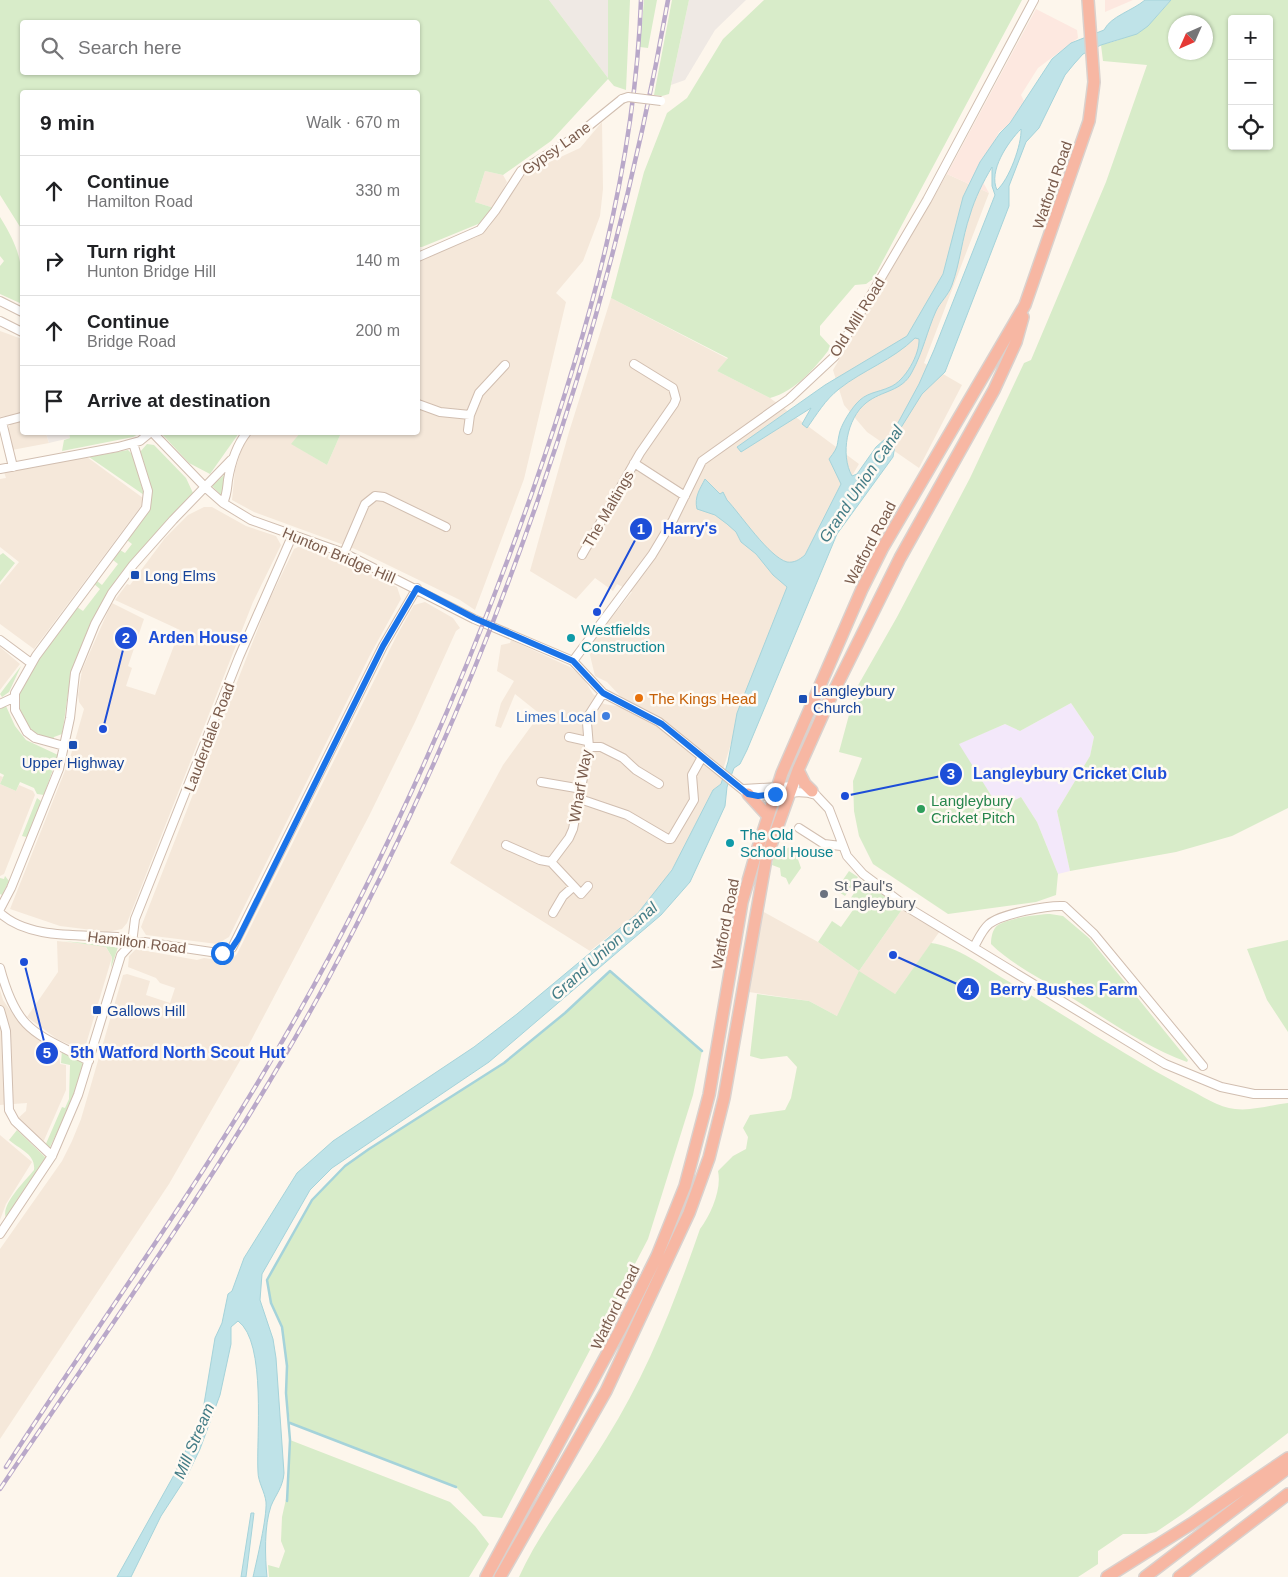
<!DOCTYPE html>
<html lang="en">
<head>
<meta charset="utf-8">
<style>
	body { margin:0; font-family:Helvetica,sans-serif; background:#f2f2f2; color:#202124 }
	.controls { position:absolute; right:15px; top:15px; display:grid; overflow:hidden; border-radius:5px; box-shadow:0 1px 4px #0004 }
	.controls button { width:45px; height:45px; display:grid; place-items:center; padding:0; border:0; border-bottom:1px solid #e0e0e0; background:#fff; color:#202124; font:25px sans-serif }
	.compass { position:absolute; left:1168px; top:15px; width:45px; height:45px; border-radius:50%; background:#fff; box-shadow:0 1px 4px #0004; rotate:225deg }
	.stop { position:absolute; width:15px; height:15px; margin:-11px; border:4px solid #1a73e8; border-radius:50%; background:#fff }
	.stop.end { background:#1a73e8; border-color:#fff; box-shadow:0 1px 5px #0008 }
	.list { margin:0; padding:0; list-style:none }
	h2 { display:flex; justify-content:space-between; align-items:center; height:65px; margin:0; padding:0 20px; font-size:21px }
	h2 small { font-size:16px; font-weight:400; color:#757577 }
	.list li { display:grid; grid-template-columns:32px 1fr auto; gap:15px; align-items:center; box-sizing:border-box; height:70px; padding:0 20px; border-top:1px solid #e0e0e0 }
	.list b { display:block; font-size:19px; white-space:nowrap }
	.list p { margin:0; font-size:16px; white-space:nowrap; color:#757577 }
	.list em { font-size:16px; font-style:normal; color:#757577 }
	.icon { flex:none; width:28px; height:28px; fill:none; stroke:currentColor; stroke-width:2; stroke-linecap:round; stroke-linejoin:round }
	.map { position:relative; flex:none; width:1288px; height:1577px; overflow:hidden }
	.search { position:absolute; background:#fff; box-shadow:0 1px 4px #0004; left:20px; top:20px; width:400px; height:55px; display:flex; align-items:center; gap:12px; box-sizing:border-box; padding:0 18px; border-radius:5px; color:#757577; font-size:19px }
	.panel { position:absolute; background:#fff; box-shadow:0 1px 4px #0004; left:20px; top:90px; width:400px; height:345px; border-radius:5px }
	.map>svg:first-child { display:block }
</style>
</head>
<body>
<div class="map">
<svg width="1288" height="1577" viewBox="0 0 1288 1577">
	<rect width="100%" height="100%" fill="#fdf6ec"/>
	<path fill="#f5e8da" d="M602 122 603 189 600 216 583 261 556 293 566 302 524 479 475 610 460 600 355 549 254 512 232 500 235 470 242 448 251 433H300L292 444 327 465 341 433 418 432V259L477 237 489 227 526 173 580 148Z
		M485 171 503 175 507 182 494 208 475 202Z
		M947 174 989 193 924 363 962 385 919 468 867 432 844 405 833 370Z
		M611 298 728 359 717 371 770 398 859 464 802 560 738 720 723 770 623 699 607 682 595 676 588 647 632 592 617 584 613 591 595 578 576 599 530 571 569 432Z
		M0 331 22 339V432L46 433 49 443 12 450 8 429 11 423 20 421 18 414 0 417Z
		M87 457 143 498 141 506 34 649 0 624V585L19 562 0 547V479L6 478 4 472Z
		M204 507H212L246 526 276 536 281 545 253 602 127 923 122 929 108 932 60 926 10 909 70 758 84 709 79 702 78 695 82 670 109 609 112 603 144 619 128 666 132 668 126 686 155 695 180 630 115 600 127 584 130 585 165 538 188 515Z
		M302 545 333 556 397 587 401 599 371 653 229 937 217 944 146 935 141 927 268 603 294 549Z
		M425 602 453 618 460 628 456 631 415 722 369 816 245 1052 169 1184 0 1439V1249L62 1161 72 1141 81 1119 123 975 127 974 150 981 146 995 170 1003 175 988 160 983 156 978 128 967 129 956 136 949 197 960 204 958 225 961 232 959 237 954 397 635 414 605Z
		M511 640 570 667 582 676 593 694 604 704 622 707 658 725 724 774 721 784 713 790 683 852 662 885 638 913 590 951 450 863 503 765 540 714 515 694 501 728 495 726 501 703 514 681 497 671 501 645 510 643Z
		M0 647 20 664 0 690Z
		M0 776 3 777 0 784 16 791 19 785 33 791 35 795 4 874 0 876Z
		M903 908 940 931 895 994 837 1016 809 1001 749 992 762 911 818 942 859 971Z
		M57 941 105 946 112 957 84 1051 57 1039 27 1017 58 972Z
		M0 990 3 1000 17 1020 29 1033 59 1049 60 1064 66 1065V1090L42 1145 16 1120 26 1111 27 1103 0 1105Z
		M0 1135 32 1162 6 1204 0 1220Z"/>
	<path fill="#fde8e0" d="M1105 0H1133L1105 12Z
		M1036 9 1077 30 1078 38 1038 68 1021 95 1025 103 1010 124 999 132 978 173 989 193 947 174Z"/>
	<path fill="#efe9e4" d="M549 0H608V78Z
		M689 0H746L715 30 685 80 671 85Z
		M46 433H69L70 438 49 443Z"/>
	<path fill="#f3e8fa" d="M1071 703 1094 737 1090 756 1057 811 1070 871 1058 874 1037 822 1021 797 999 808 958 744 1005 724 1020 731Z"/>
	<path fill="#d8ecc9" fill-rule="evenodd" d="M0 0H549L608 78V0H630L626 90 614 86 608 79 551 141 503 175 485 171 475 202 494 208 483 222 422 247H418V92H22V230L0 195ZM22 22H418V72H22Z
		M644 0H657L648 48 640 47Z
		M672 0H689L669 94 662 96 654 95Z
		M764 0H1022L873 279 866 284 855 285 820 326V335L831 347C815 368 796 391 770 398L717 371 728 358 611 298 644 172 667 113 687 98 723 39Z
		M1171 0H1288V808L1232 836 1176 852 1070 871 1057 811 1090 756 1094 737 1071 703 1020 731 1005 724 959 744 999 808 1021 797 1037 822 1058 874 1056 895 1036 902 948 914 873 864 859 836 854 811 853 781 862 758 839 752 856 689 897 617 970 478 1024 363 1031 360 1106 182 1147 65 1103 61 1101 45C1136 36 1148 28 1171 0ZM1232 19H1269V146H1232ZM1176 22H1206V52H1176Z
		M0 217C21 251 23 265 22 304L0 294V266L4 261 0 256Z
		M69 433V432L140 433 133 437 62 451 64 440 70 438Z
		M161 433H239L210 474 189 463Z
		M300 433H341L327 465 291 444Z
		M147 444 154 445 186 478 193 493C144 548 94 598 73 670 67 690 66 713 62 734L54 737 53 740 37 736 29 729 18 709 17 693 38 657 77 607 83 611 100 589 94 584 97 581 102 585 118 564 113 560 120 550 125 553 132 544 127 540C157 501 153 498 140 452Z
		M128 450 133 455 144 495 89 457Z
		M224 475 226 476 224 495H221L212 486Z
		M3 553 15 563 0 582V555Z
		M21 666 9 692 2 697 0 694Z
		M6 706 15 726 26 740 58 755 44 795 37 794 34 788 20 782 16 791 0 784 4 775 0 773V709Z
		M37 798 42 802 28 836 26 837 22 836Z
		M793 845 801 868 789 885 786 878 781 876 780 868 772 865 774 856Z
		M849 871 858 877 845 896 836 890Z
		M5 876 9 881 2 895 0 894V878L4 879Z
		M863 880 903 908 859 971 895 994 931 943C957 946 984 967 1006 980 1066 1016 1124 1055 1186 1088 1201 1095 1219 1108 1235 1109 1253 1111 1270 1105 1288 1103V1433L1184 1513 1156 1532 1146 1534H1123L1098 1551V1564L1078 1577H519C541 1528 578 1485 606 1439 647 1374 675 1301 700 1229 711 1214 722 1189 718 1171L733 1156 746 1149 748 1137 743 1128 750 1115 785 1110 791 1098 797 1067 787 1056 761 1059 750 1056 757 994 809 1001 837 1016 859 971 818 942 832 921 841 927 853 910 846 905Z
		M1050 914 1063 916 1089 938 1188 1060 1187 1062C1141 1045 1102 1016 1061 991 1038 977 1010 963 991 944 991 939 992 932 995 928 1000 919 1040 914 1050 914Z
		M1288 940V1032L1267 1000 1247 949Z
		M63 941 117 946 118 947 111 968 112 957 106 947Z
		M610 971 702 1051 693 1095 648 1239 502 1518 483 1516 456 1487 290 1423 286 1393 287 1366 282 1327 271 1303 267 1280 312 1200 345 1166 369 1149 504 1063 565 1013Z
		M62 1050 81 1060 84 1066 72 1102 50 1147 45 1146 62 1107 65 1108 69 1099 70 1065 61 1063Z
		M17 1130 46 1158 6 1218C0 1205 26 1180 34 1170 36 1154 19 1149 9 1140Z
		M290 1440 450 1502 475 1526 489 1544 469 1577H269L268 1565 279 1568 285 1551 281 1541 282 1517 288 1490Z"/>
	<path fill="#bfe3e8" stroke="#a5d3da" fill-rule="evenodd" d="M1145 0H1171L1148 26 1137 34 1101 45 1083 54 1074 64 1065 75 1039 128 1026 142 1009 186V206L945 372 922 394 897 434 893 457 837 534 747 750 740 764 734 768 727 787 725 806 690 882 661 915 489 1062 332 1168 310 1190 262 1274 260 1300 273 1339 276 1358 284 1473C283 1487 276 1494 271 1506 264 1526 265 1557 267 1577H253C257 1559 267 1518 266 1502 265 1492 258 1482 258 1472 256 1439 267 1342 238 1321L231 1327V1344L220 1395 200 1449 187 1476 161 1516 131 1577H117L174 1475 197 1427 203 1410 215 1338 222 1323 228 1294 232 1291 244 1258 297 1173 333 1141 474 1047 517 1014 638 913 672 870 713 790 721 784 728 762 737 713 787 587 773 575 756 554 741 542 736 532 727 524 715 515 697 509C694 497 700 489 705 479L720 494 723 492 727 500C741 515 769 557 787 562 794 563 799 560 805 555L841 484 829 459C840 445 836 446 840 431 843 422 850 411 856 404 866 392 877 393 890 387 905 381 920 354 919 339L915 338C893 360 863 370 839 389 825 400 817 414 807 428L802 424 811 408 741 452 737 447 825 385 907 336 943 274 963 197 980 162 1000 133 1010 123 1052 59 1071 43 1104 30C1111 16 1132 11 1145 0ZM1021 129C1022 144 1009 180 997 190 988 171 1008 142 1021 129ZM992 167V186L995 195 934 350 919 384 893 432 876 447 857 474 852 476C840 455 847 418 866 403 882 390 902 392 912 372 923 352 927 331 936 311 940 302 948 296 952 285 960 263 962 238 970 215 975 198 983 182 992 167Z
		M251 1513H254L246 1577H241Z"/>
	<g fill="none" stroke-linecap="round" stroke-linejoin="round">
		<path stroke="#a5d3da" stroke-width="2.5" d="M290 1423 456 1487
			M287 1501 290 1440 286 1393 287 1366 282 1327 271 1303 267 1280 312 1200 345 1166 369 1149 504 1063 565 1013 610 971 702 1051"/>
		<g stroke="#d1beb0" stroke-width="10">
			<path id="minor" d="M418 257 480 230 495 211 521 171 575 137 622 99
				M0 301 22 312
				M0 321 22 332
				M418 404 440 412 470 415 479 393 505 365
				M468 430 470 415
				M152 432 206 488 223 503 251 520 344 553 474 619 573 661 603 693 659 722 748 794C771 800 794 787 816 795
				M634 463 685 496
				M13 467 2 422 21 417
				M0 469 118 447 140 441 151 432
				M223 503C227 495 227 488 228 480 231 462 236 446 247 432
				M344 553 365 504 375 496 384 497 446 527
				M582 555 640 453 674 404 676 399 673 388 634 364
				M0 640 31 663
				M573 661 652 555 673 520 702 461 789 399 835 356 927 200 1034 0
				M0 704 13 698
				M569 737 587 741
				M64 746 35 738 27 732 15 710V693L36 656 146 508 148 491 133 443
				M589 747H601L623 758 636 770 659 784
				M541 782 582 789
				M743 789 795 786
				M813 792 829 809 847 856 863 874 907 907 1165 1064 1221 1087 1254 1094H1288
				M580 799 627 815 668 839H671L694 800 692 775 702 757
				M799 828 824 844 841 846
				M506 845 540 860 551 862
				M588 886 581 894 551 862 569 838 573 829 589 747 587 723 589 715 603 693
				M0 909 11 888 59 769 70 718 75 673 95 624 112 593 133 565 173 520 231 460
				M0 913C29 940 81 934 117 937 123 938 127 941 132 942 135 943 140 942 144 942L218 953 232 948 383 646 417 588
				M553 913 563 896 573 887
				M132 943 135 919 239 657 293 534
				M974 947C978 940 982 930 989 924 1001 914 1048 905 1064 906L1094 934 1203 1066
				M0 968C17 1032 35 1033 89 1061
				M0 1010 6 1031 9 1110 15 1121 52 1156
				M0 1234 52 1156 78 1095 121 955 132 943"/>
		</g>
		<g stroke="#dad1cd" stroke-width="14">
			<path id="highway" d="M798 770 805 784 812 791
				M748 794 768 816
				M486 1577 620 1330 657 1256 685 1186 709 1095 742 902 755 857 782 773 862 589 882 549 1025 305 1089 121 1094 82 1088 0
				M500 1577 606 1391 689 1213 709 1158 724 1098 766 859 798 770 828 703 900 558 994 390 1016 342 1023 317
				M1107 1577 1191 1524 1288 1458
				M1145 1577 1288 1468
				M1179 1577 1288 1494"/>
		</g>
		<use href="#minor" stroke="#fff" stroke-width="8"/>
		<use href="#highway" stroke="#f7b7a3" stroke-width="11"/>
		<g stroke="#b9a8c9" stroke-width="4.5">
			<path id="rail" d="M6 1467C90 1337 180 1212 260 1079 372 893 461 695 533 490 588 332 635 169 641 0
				M0 1489C113 1322 231 1158 327 981 492 674 607 343 668 0"/>
		</g>
		<use href="#rail" stroke="#fffaf3" stroke-width="2.5" stroke-dasharray="8" stroke-linecap="butt"/>
		<g stroke="#d1beb0" stroke-width="10" stroke-linecap="butt">
			<path id="minor-bridge" d="M622 99 628 97 661 101"/>
		</g>
		<use href="#minor-bridge" stroke="#fff" stroke-width="8"/>
	</g>
	<g fill="none" stroke-linecap="round" stroke-linejoin="round">
		<path stroke="#1a73e8" stroke-width="6" d="M222 953 232 948 238 939 383 646 417 588 474 618 573 661 603 693 662 724 748 794 758 796 775 794"/>
	</g>
	<g fill="#1a4fb4" stroke="#fffaf3" stroke-width="2">
		<rect x="130" y="570" width="10" height="10" rx="2.5"/>
		<rect x="798" y="694" width="10" height="10" rx="2.5"/>
		<rect x="68" y="740" width="10" height="10" rx="2.5"/>
		<rect x="92" y="1005" width="10" height="10" rx="2.5"/>
	</g>
	<g fill="#0f9aa8" stroke="#fffaf3" stroke-width="2">
		<circle cx="571" cy="638" r="5"/>
		<circle cx="730" cy="843" r="5"/>
	</g>
	<circle fill="#e8710a" stroke="#fffaf3" stroke-width="2" cx="639" cy="698" r="5"/>
	<circle fill="#3f7fe0" stroke="#fffaf3" stroke-width="2" cx="606" cy="716" r="5"/>
	<circle fill="#2e9e5b" stroke="#fffaf3" stroke-width="2" cx="921" cy="809" r="5"/>
	<circle fill="#6b7280" stroke="#fffaf3" stroke-width="2" cx="824" cy="894" r="5"/>
	<g text-anchor="middle" dominant-baseline="central" stroke-width="5" stroke-linejoin="round" paint-order="stroke">
		<g font-size="15" fill="#7a5c4d" stroke="#fffaf3">
			<text transform="translate(556 148) rotate(-35)">Gypsy Lane</text>
			<text transform="translate(1052 185) rotate(-71)">Watford Road</text>
			<text transform="translate(857 317) rotate(-58)">Old Mill Road</text>
			<text transform="translate(608 509) rotate(-60)">The Maltings</text>
			<text transform="translate(870 543) rotate(-62)">Watford Road</text>
			<text transform="translate(339 555) rotate(23)">Hunton Bridge Hill</text>
			<text transform="translate(209 737) rotate(-69)">Lauderdale Road</text>
			<text transform="translate(580 786) rotate(-80)">Wharf Way</text>
			<text transform="translate(725 924) rotate(-79)">Watford Road</text>
			<text transform="translate(137 942) rotate(7)">Hamilton Road</text>
			<text transform="translate(615 1307) rotate(-64)">Watford Road</text>
		</g>
		<g font-size="15" fill="#164399" stroke="#fffaf3" text-anchor="start">
			<text x="145" y="575">Long Elms</text>
			<text x="813" y="690">Langleybury<tspan x="813" dy="17">Church</tspan></text>
			<text x="73" y="762" text-anchor="middle">Upper Highway</text>
			<text x="107" y="1010">Gallows Hill</text>
		</g>
		<g font-size="15" fill="#0d838f" stroke="#fffaf3" text-anchor="start">
			<text x="581" y="629">Westfields<tspan x="581" dy="17">Construction</tspan></text>
			<text x="740" y="834">The Old<tspan x="740" dy="17">School House</tspan></text>
		</g>
		<g font-size="15" fill="#c56008" stroke="#fffaf3" text-anchor="start">
			<text x="649" y="698">The Kings Head</text>
		</g>
		<g font-size="15" fill="#366cbe" stroke="#fffaf3" text-anchor="end">
			<text x="596" y="716">Limes Local</text>
		</g>
		<g font-size="15" fill="#27864d" stroke="#fffaf3" text-anchor="start">
			<text x="931" y="800">Langleybury<tspan x="931" dy="17">Cricket Pitch</tspan></text>
		</g>
		<g font-size="15" fill="#5b616d" stroke="#fffaf3" text-anchor="start">
			<text x="834" y="885">St Paul's<tspan x="834" dy="17">Langleybury</tspan></text>
		</g>
		<g font-size="16" font-style="italic" fill="#437c86" stroke="#fffaf3">
			<text transform="translate(861 484) rotate(-56)">Grand Union Canal</text>
			<text transform="translate(604 951) rotate(-42)">Grand Union Canal</text>
			<text transform="translate(194 1441) rotate(-67)">Mill Stream</text>
		</g>
	</g>
	<path fill="none" stroke="#1d4ed8" stroke-width="2" d="M597 612L641 529M103 729L126 638M845 796L951 774M893 955L968 989M24 962L47 1053"/>
	<g fill="#1d4ed8" stroke="#fffaf3" stroke-width="2">
		<circle cx="597" cy="612" r="5"/>
		<circle cx="103" cy="729" r="5"/>
		<circle cx="845" cy="796" r="5"/>
		<circle cx="893" cy="955" r="5"/>
		<circle cx="24" cy="962" r="5"/>
		<circle cx="641" cy="529" r="12"/>
		<circle cx="126" cy="638" r="12"/>
		<circle cx="951" cy="774" r="12"/>
		<circle cx="968" cy="989" r="12"/>
		<circle cx="47" cy="1053" r="12"/>
	</g>
	<g font-size="15" text-anchor="middle" font-weight="bold" fill="#fff">
		<text x="641" y="534">1</text>
		<text x="126" y="643">2</text>
		<text x="951" y="779">3</text>
		<text x="968" y="995">4</text>
		<text x="47" y="1058">5</text>
	</g>
	<g font-size="16" text-anchor="middle" font-weight="bold" fill="#1d4ed8" stroke="#fffaf3" stroke-width="5" stroke-linejoin="round" paint-order="stroke">
		<text x="690" y="534">Harry's</text>
		<text x="198" y="643">Arden House</text>
		<text x="1070" y="779">Langleybury Cricket Club</text>
		<text x="1064" y="995">Berry Bushes Farm</text>
		<text x="178" y="1058">5th Watford North Scout Hut</text>
	</g>
</svg>
<div class="controls">
<button>+</button>
<button>−</button>
<button><svg class="icon" aria-label="locate" viewBox="0 0 24 24"><circle cx="12" cy="12" r="6"/><path d="M12 2v4M12 18v4M2 12h4M18 12h4"/></svg></button>
</div>
<svg class="compass" viewBox="-18 -18 36 36"><path d="M0-13l5 13h-10z" fill="#e53935"/><path d="M0 13l5-13h-10z" fill="#757577"/></svg>
<div class="stop" style="left:222px;top:953px"></div>
<div class="stop end" style="left:775px;top:794px"></div>
<div class="search"><svg class="icon" aria-label="search" viewBox="0 0 24 24"><circle cx="10" cy="10" r="6"/><path d="M15 15l6 6"/></svg>Search here</div>
<section class="panel">
<h2>9 min<small>Walk · 670 m</small></h2>
<ul class="list">
<li><svg class="icon" aria-label="ahead" viewBox="0 0 24 24"><path d="M12 20V5M6 11l6-6 6 6"/></svg><div><b>Continue</b><p>Hamilton Road</p></div><em>330 m</em></li>
<li><svg class="icon" aria-label="right" viewBox="0 0 24 24"><path d="M7 20v-9h11M14 6l5 5-5 5"/></svg><div><b>Turn right</b><p>Hunton Bridge Hill</p></div><em>140 m</em></li>
<li><svg class="icon" aria-label="ahead" viewBox="0 0 24 24"><path d="M12 20V5M6 11l6-6 6 6"/></svg><div><b>Continue</b><p>Bridge Road</p></div><em>200 m</em></li>
<li><svg class="icon" aria-label="arrive" viewBox="0 0 24 24"><path d="M6 21V4h12l-3 4 3 4H6"/></svg><div><b>Arrive at destination</b></div></li>
</ul>
</section>
</div>
</body>
</html>
